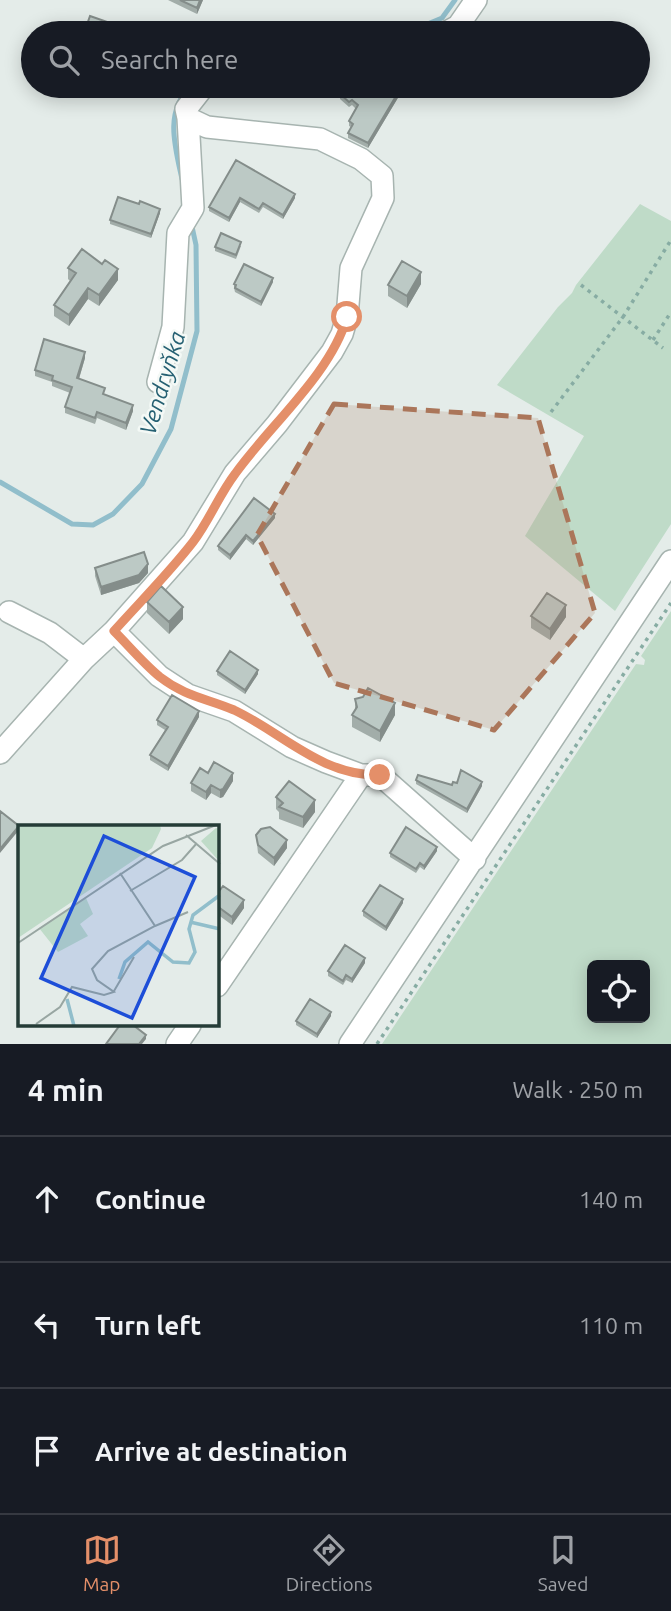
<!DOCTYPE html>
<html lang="en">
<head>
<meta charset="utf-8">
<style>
	body { margin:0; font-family:Ubuntu,sans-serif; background:#20242c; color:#f1f3f6 }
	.controls { position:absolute; right:21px; bottom:21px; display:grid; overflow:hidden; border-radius:10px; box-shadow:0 4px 18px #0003 }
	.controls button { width:63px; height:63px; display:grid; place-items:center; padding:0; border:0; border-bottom:2px solid #363941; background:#171b24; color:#f1f3f6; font:35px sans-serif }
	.stop { position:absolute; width:21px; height:21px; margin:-16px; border:5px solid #e48f69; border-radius:50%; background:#fff }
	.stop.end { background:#e48f69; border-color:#fff; box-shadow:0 2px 7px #0008 }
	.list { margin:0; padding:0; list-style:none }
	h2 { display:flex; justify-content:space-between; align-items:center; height:91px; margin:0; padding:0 28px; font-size:30px }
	h2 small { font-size:23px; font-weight:400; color:#9ea1a6 }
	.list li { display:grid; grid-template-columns:46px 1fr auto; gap:21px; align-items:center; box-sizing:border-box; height:126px; padding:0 28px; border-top:2px solid #363941 }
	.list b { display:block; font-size:26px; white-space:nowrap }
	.list em { font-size:23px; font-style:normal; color:#9ea1a6 }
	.icon { flex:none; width:38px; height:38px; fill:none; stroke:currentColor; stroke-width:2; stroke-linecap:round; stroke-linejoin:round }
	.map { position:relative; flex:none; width:671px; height:1044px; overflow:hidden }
	.search { position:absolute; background:#171b24; box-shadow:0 4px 18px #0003; left:21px; right:21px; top:21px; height:77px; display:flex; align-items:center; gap:18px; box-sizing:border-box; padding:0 24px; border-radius:38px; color:#9ea1a6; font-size:26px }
	.sheet { height:469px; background:#171b24 }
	nav { display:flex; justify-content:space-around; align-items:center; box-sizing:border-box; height:98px; border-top:2px solid #363941; background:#171b24; font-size:19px; color:#9ea1a6 }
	nav a { display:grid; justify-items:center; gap:4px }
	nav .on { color:#e48f69 }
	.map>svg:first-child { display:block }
</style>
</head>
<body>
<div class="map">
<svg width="671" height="1044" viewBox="0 0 671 1044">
	<rect width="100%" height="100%" fill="#e4ece9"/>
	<path fill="#bfdbc8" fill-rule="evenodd" d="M640 204 671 221V524L615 611 525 536 584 436 497 385 558 307 572 293 576 285Z
		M671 611V1044H382L636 664 644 665 645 660 641 656ZM645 965V1018H592V965Z"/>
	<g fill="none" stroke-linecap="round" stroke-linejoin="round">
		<path stroke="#91becb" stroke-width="5" d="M406 33 442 18 455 0
			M182 179C175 147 164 111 191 86
			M0 482 72 524 93 525 113 514 142 484 171 429 197 331 196 245 191 222"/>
		<g stroke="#a7b4b0" stroke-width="24">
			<path id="minor" d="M445 33 458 26 476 0
				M204 86 186 109 188 118 207 127 320 139 361 159 382 176 383 198 351 268 347 317 342 334 332 352 277 424 235 473 193 542 114 631 159 676 188 695 234 711 292 747 326 762 361 775H380L475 859
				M158 382 173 327 178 233 193 208 188 118
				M9 612 50 633 84 659
				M0 753 84 659 114 631
				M217 986 361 775
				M177 1044 190 1025
				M350 1044 671 561"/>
		</g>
		<path stroke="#87aca3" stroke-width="3.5" stroke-dasharray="3.5 5" stroke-linecap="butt" d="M581 285 663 348
			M653 340 671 312
			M551 412 623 317 671 240
			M377 1044 671 603"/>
		<use href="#minor" stroke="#fff" stroke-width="21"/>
	</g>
	<path fill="#a2ada9" d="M168 0H203L197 14Z
		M402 91 368 148 348 138V133L351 127 349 126V121L356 109 352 105 349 107 340 99V94Z
		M236 160 295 198 283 219 263 207 259 213 240 202 229 222 209 211V207Z
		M160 213 151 238 110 224V220Z
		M241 246 236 259 215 251V247Z
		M68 268 118 280 99 306 88 299 69 326 54 316V305L70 281 68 279Z
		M273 282 261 306 235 292 234 288V284Z
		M421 284 407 308 388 296V285Z
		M85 358 79 379 133 411 126 430 97 418 95 424 65 413V407L70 393 52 386V382L35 376V370Z
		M275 518 253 545 246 539 230 560 218 550V546Z
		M95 568 148 573 139 583 101 595 95 576Z
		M147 602 183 619 169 634 147 613Z
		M531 616 566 617 550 640 531 628Z
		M217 671 258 674 245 694 217 675Z
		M355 699 395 715 380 742 352 727V715L355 711Z
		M199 717 168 771 150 760V755L165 730 157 725V720Z
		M208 773 233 781 223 797 220 798 211 793 206 800 191 791V783Z
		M416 780 452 785 457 783 482 786 467 813 416 784Z
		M276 797 315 812 303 828 279 819V812L276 809Z
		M256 835 287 848 274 866 258 853Z
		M437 851 424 870 420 867 416 873 390 857V853Z
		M217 894 244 908 232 925 217 914Z
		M403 903 386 931 363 916V911Z
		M365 963 352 983 346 980 343 985 328 976V971Z
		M331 1016 317 1038 296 1025V1021Z"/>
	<path fill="#848d8a" d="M200 0H203L197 14V8Z
		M402 86V91L368 148V143Z
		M295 194V198L283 219V215Z
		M240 198V202L229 222V218Z
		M160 209V213L151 238V234Z
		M118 269V280L99 306V295Z
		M421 272V284L407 308V296Z
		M273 278V282L261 306V302Z
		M88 288V299L69 326V315Z
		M85 352V358L77 385V378Z
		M133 405V411L126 430V423Z
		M275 514V518L253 545V541Z
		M246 535V539L230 560V555Z
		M148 564V573L139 583 101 595V587Z
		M566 605V617L550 640V629Z
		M183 607V619L169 634V622Z
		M258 670V674L245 694V690Z
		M395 703V715L380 742V731Z
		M199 711V717L168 771V766Z
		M233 773V781L223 797 220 798V790Z
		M482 782V786L467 813V809Z
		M211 785V793L206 800V792Z
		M315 800V812L303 828V817Z
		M19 826V830L0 853V849Z
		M287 840V848L274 866V858Z
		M437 847V851L424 870V866Z
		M403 899V903L386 931V927Z
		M244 900V908L232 925V917Z
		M365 958V963L352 983V979Z
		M331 1012V1016L317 1038V1034Z
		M146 1035V1039L142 1044H139Z"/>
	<path fill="#bcc9c5" stroke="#848d8a" stroke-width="2" d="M180 0H200L197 8Z
		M90 16 116 25 112 33H84Z
		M347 86H402L368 143 348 133 353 124 349 121 358 105 352 100 349 102 340 94Z
		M236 160 295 194 283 215 263 203 259 209 240 198 229 218 209 207Z
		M118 197 139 204 140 201 160 209 151 234 110 220Z
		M221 233 241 242 236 255 215 247Z
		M82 249 102 264 105 260 118 269 99 295 88 288 69 315 54 305 76 273 68 268Z
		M402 261 421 272 407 296 388 285Z
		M244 264 273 278 261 302 235 288 236 285 234 284Z
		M44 339 85 352 77 378 105 388 103 394 133 405 126 423 97 412 95 418 65 407 72 387 52 380 53 376 35 370Z
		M254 498 275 514 253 541 246 535 230 555 218 546Z
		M144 552 148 564 139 575 101 587 95 568Z
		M161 586 183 607 169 622 147 602Z
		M547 593 566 605 550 629 531 616Z
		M230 651 258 670 245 690 217 671Z
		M368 688 395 703 380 731 352 715 357 707 355 699 363 697Z
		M172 695 199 711 168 766 150 755 168 727 157 720Z
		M214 762 233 773 223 789 220 790 211 785 206 792 191 783 200 768 208 773Z
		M461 770 482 782 467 809 416 780 418 775 452 785 453 782 457 783Z
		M289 781 315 800 303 817 279 807 283 803 276 797Z
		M0 811 19 826 0 849Z
		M270 827 287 840 274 858 258 845 256 835 261 829Z
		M406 827 437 847 424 866 420 863 416 869 390 853Z
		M380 885 403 899 386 927 363 911Z
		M223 886 244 900 232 917 217 906V894Z
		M345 945 365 958 352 979 346 975 343 981 328 971Z
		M310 999 331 1012 317 1034 296 1021Z
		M120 1025H133L146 1035 139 1044H106Z"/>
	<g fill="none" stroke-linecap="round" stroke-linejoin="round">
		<path stroke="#e48f69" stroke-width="9" d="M347 317C331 374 269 426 235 474 219 495 209 521 193 542 169 573 140 602 114 631 129 646 144 664 160 677 186 697 206 698 234 710 283 733 321 776 380 775"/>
	</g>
	<path fill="#ab765a" fill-opacity="0.2" stroke="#ab765a" stroke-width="5" stroke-dasharray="14 9" stroke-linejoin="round" d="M334 404 538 418 595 613 494 730 334 683 257 535Z"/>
	<g text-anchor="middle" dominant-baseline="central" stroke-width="5" stroke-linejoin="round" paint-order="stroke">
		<g font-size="23" font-style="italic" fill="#256072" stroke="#f4f9f6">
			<text transform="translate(162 383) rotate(-73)">Vendryňka</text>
		</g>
	</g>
	<g transform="translate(18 825)">
		<rect width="201" height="201" fill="#e4ece9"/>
		<path d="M0 0H142L143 4 134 23 0 113ZM198 3 201 4V36L183 16ZM68 73 75 89 62 99 70 111 40 127 21 103Z" fill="#bfdbc8"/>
		<path fill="none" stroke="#91becb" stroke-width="3.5" d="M172 97 202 104M101 154 107 137 130 117 155 137 171 138 177 127 171 104 175 90 202 70M49 174 56 201"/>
		<path fill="none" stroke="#98a6a2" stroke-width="2" d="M168 10 202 39M112 66 164 35 179 18M137 101 170 87M0 118 145 21 198 0M96 166 116 132M18 199 42 182 54 162 86 170 96 167 79 155 74 144 90 126 137 101 102 48"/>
		<path fill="#1d4ed8" fill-opacity="0.15" stroke="#1d4ed8" stroke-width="3.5" d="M86 11 177 52 114 193 23 153Z"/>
		<rect width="201" height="201" fill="none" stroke="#253c37" stroke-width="3.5"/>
	</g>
</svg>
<div class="controls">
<button><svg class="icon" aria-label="locate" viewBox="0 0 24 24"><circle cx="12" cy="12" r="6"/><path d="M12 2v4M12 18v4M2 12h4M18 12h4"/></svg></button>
</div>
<div class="stop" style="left:347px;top:317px"></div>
<div class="stop end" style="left:380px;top:775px"></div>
<div class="search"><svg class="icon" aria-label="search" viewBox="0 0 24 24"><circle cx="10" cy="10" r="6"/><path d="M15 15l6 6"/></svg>Search here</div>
</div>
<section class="sheet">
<h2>4 min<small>Walk · 250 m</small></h2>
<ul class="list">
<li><svg class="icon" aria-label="ahead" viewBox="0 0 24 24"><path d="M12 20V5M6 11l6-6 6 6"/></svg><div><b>Continue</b></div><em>140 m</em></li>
<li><svg class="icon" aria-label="left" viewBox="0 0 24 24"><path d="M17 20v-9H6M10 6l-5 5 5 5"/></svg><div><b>Turn left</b></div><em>110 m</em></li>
<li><svg class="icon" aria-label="arrive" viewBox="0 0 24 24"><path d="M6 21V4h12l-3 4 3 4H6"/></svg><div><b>Arrive at destination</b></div></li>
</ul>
</section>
<nav>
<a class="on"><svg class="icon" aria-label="map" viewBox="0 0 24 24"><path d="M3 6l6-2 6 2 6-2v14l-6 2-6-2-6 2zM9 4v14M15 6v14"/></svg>Map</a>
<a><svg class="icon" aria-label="directions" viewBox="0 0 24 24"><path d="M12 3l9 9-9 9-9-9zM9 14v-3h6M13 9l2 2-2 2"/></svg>Directions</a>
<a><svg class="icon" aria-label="saved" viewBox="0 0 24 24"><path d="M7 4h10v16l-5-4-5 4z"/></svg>Saved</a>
</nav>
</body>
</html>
